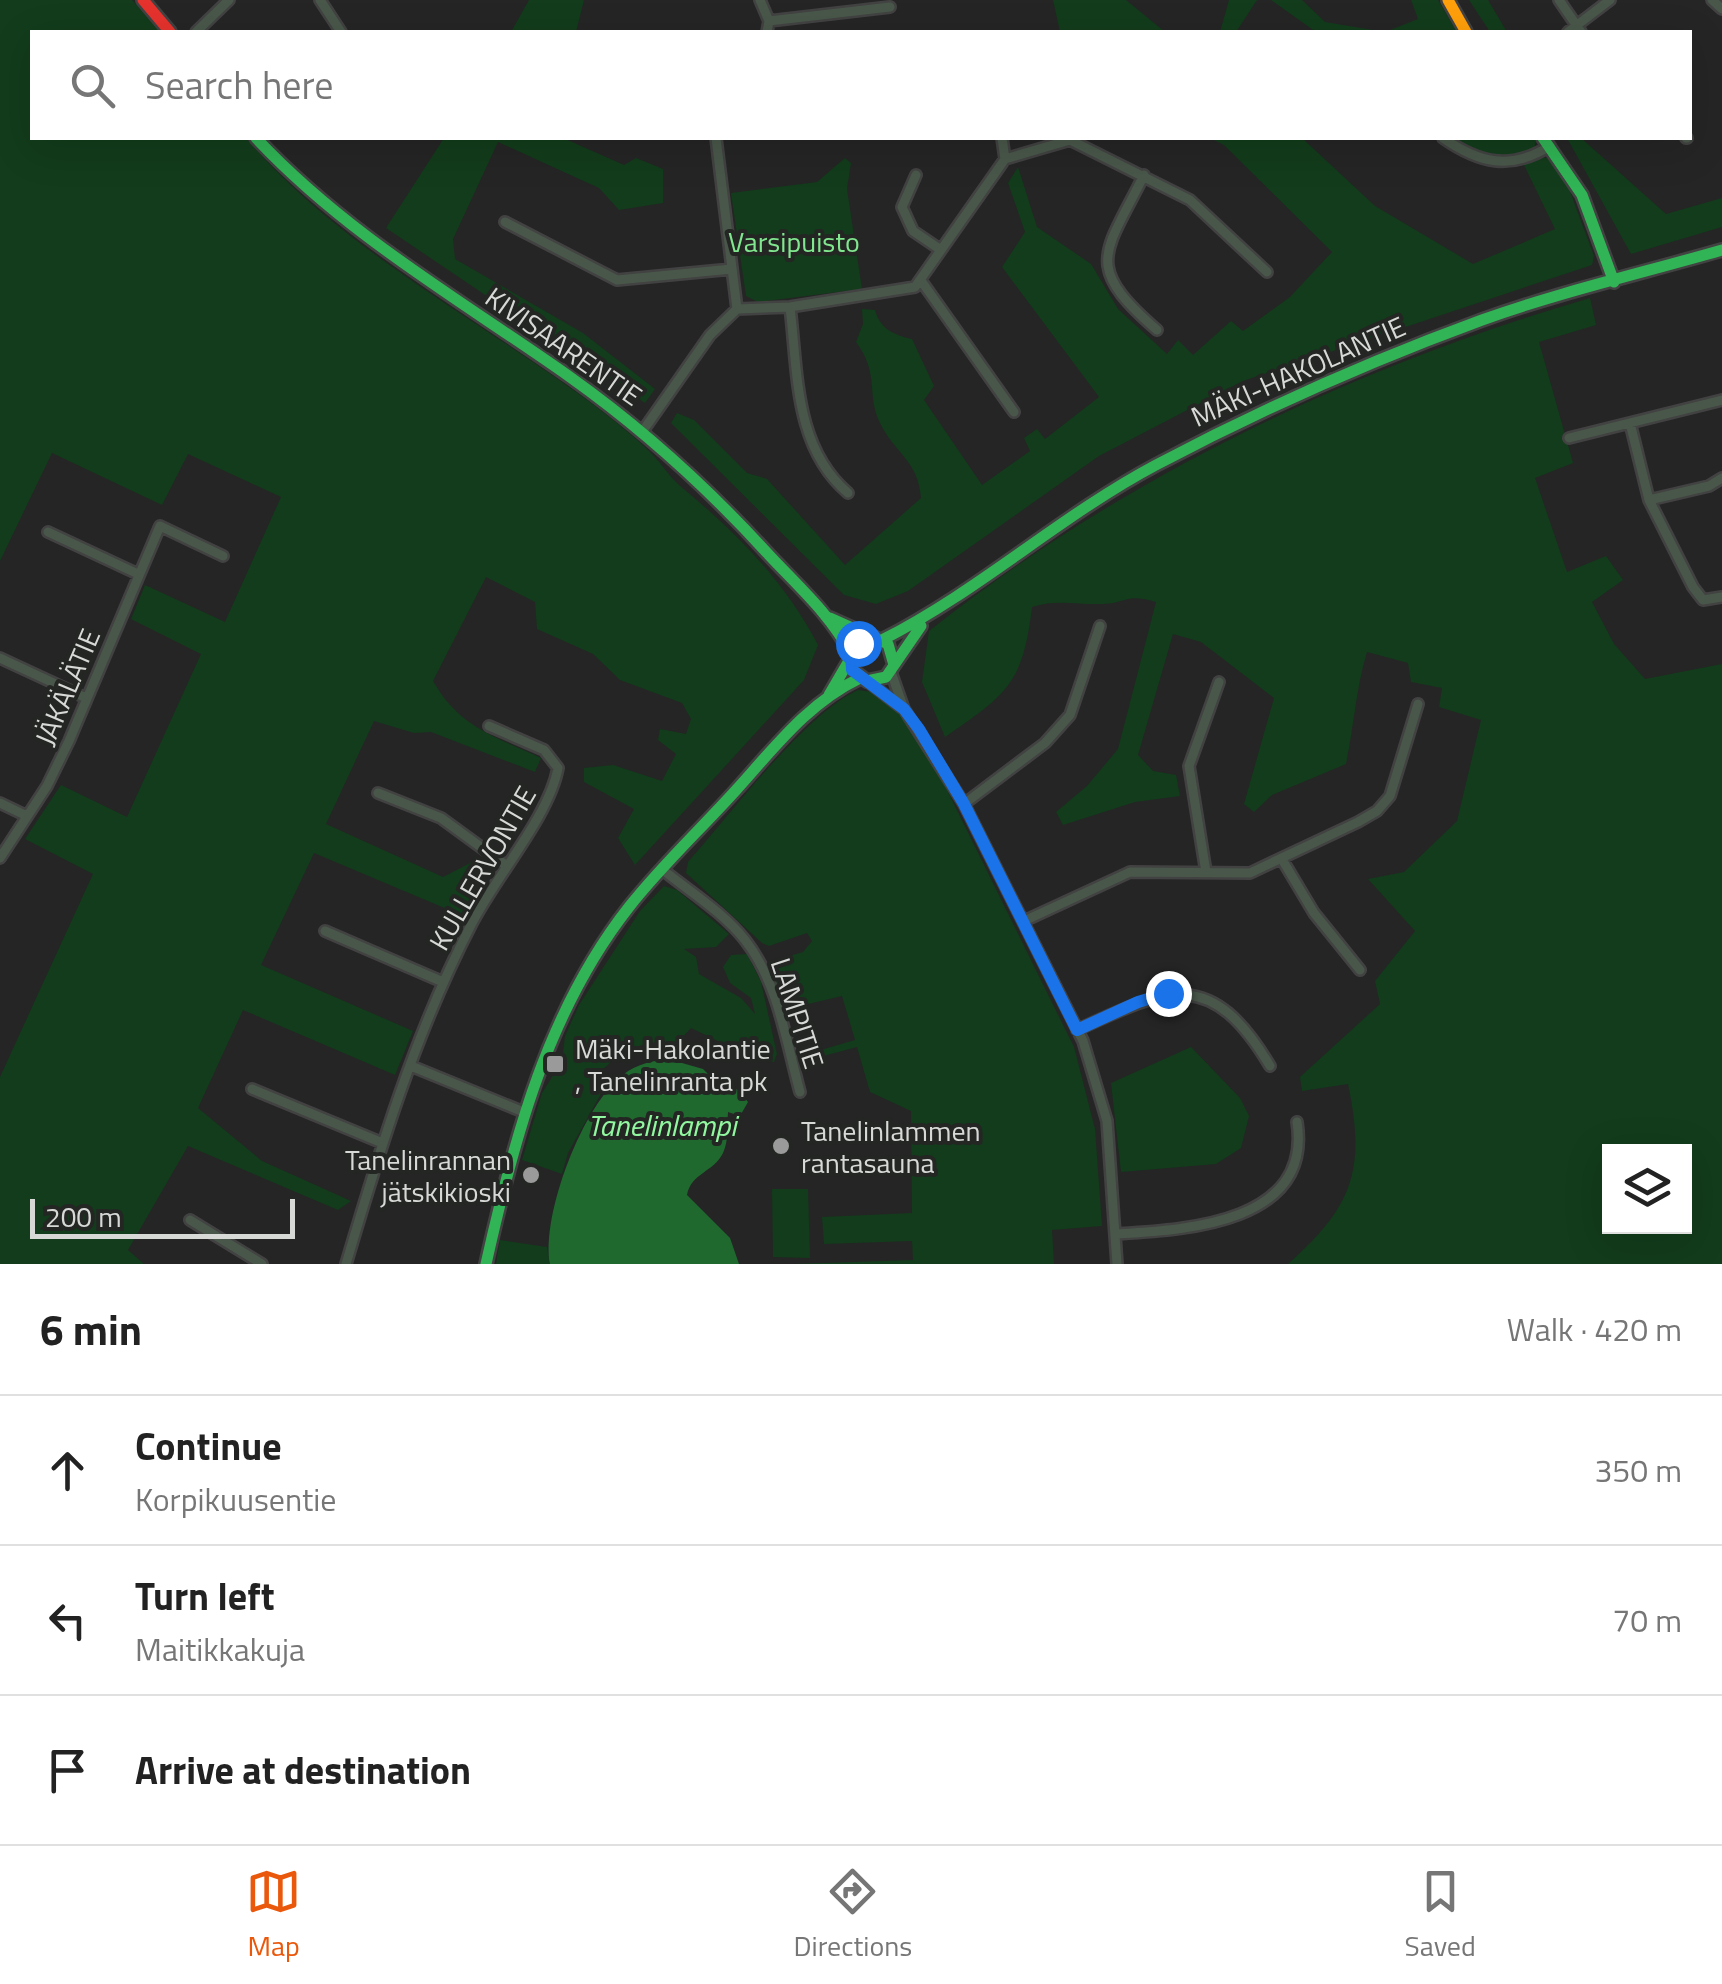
<!DOCTYPE html>
<html lang="en">
<head>
<meta charset="utf-8">
<style>
	body { margin:0; font-family:"Titillium Web",sans-serif; background:#f6f6f6; color:#222 }
	.controls { position:absolute; right:30px; bottom:30px; display:grid; overflow:hidden; border-radius:0px; box-shadow:0 10px 40px #0002 }
	.controls button { width:90px; height:90px; display:grid; place-items:center; padding:0; border:0; border-bottom:2px solid #e0e0e0; background:#fff; color:#222; font:50px sans-serif }
	.scale { position:absolute; left:30px; bottom:25px; width:265px; box-sizing:border-box; padding-left:10px; border:5px solid #d7d9d7; border-top:0; font-size:28px; line-height:35px; white-space:nowrap; color:#d7d9d7; -webkit-text-stroke:8px #242624; paint-order:stroke }
	.stop { position:absolute; width:30px; height:30px; margin:-22px; border:8px solid #1a73e8; border-radius:50%; background:#fff }
	.stop.end { background:#1a73e8; border-color:#fff; box-shadow:0 2px 10px #0008 }
	.list { margin:0; padding:0; list-style:none }
	h2 { display:flex; justify-content:space-between; align-items:center; height:130px; margin:0; padding:0 40px; font-size:42px }
	h2 small { font-size:32px; font-weight:400; color:#767676 }
	.list li { display:grid; grid-template-columns:65px 1fr auto; gap:30px; align-items:center; box-sizing:border-box; height:150px; padding:0 40px; border-top:2px solid #e0e0e0 }
	.list b { display:block; font-size:38px; white-space:nowrap }
	.list p { margin:0; font-size:32px; white-space:nowrap; color:#767676 }
	.list em { font-size:32px; font-style:normal; color:#767676 }
	.icon { flex:none; width:55px; height:55px; fill:none; stroke:currentColor; stroke-width:2; stroke-linecap:round; stroke-linejoin:round }
	.map { position:relative; flex:none; width:1722px; height:1264px; overflow:hidden }
	.search { position:absolute; background:#fff; box-shadow:0 10px 40px #0002; left:30px; right:30px; top:30px; height:110px; display:flex; align-items:center; gap:25px; box-sizing:border-box; padding:0 35px; border-radius:0px; color:#767676; font-size:38px }
	.sheet { height:580px; background:#fff }
	nav { display:flex; justify-content:space-around; align-items:center; box-sizing:border-box; height:140px; border-top:2px solid #e0e0e0; background:#fff; font-size:28px; color:#767676 }
	nav a { display:grid; justify-items:center; gap:5px }
	nav .on { color:#ea580c }
	.map>svg:first-child { display:block }
</style>
</head>
<body>
<div class="map">
<svg width="1722" height="1264" viewBox="0 0 1722 1264">
	<rect width="100%" height="100%" fill="#252525"/>
	<path fill="#123c1b" fill-rule="evenodd" d="M0 0H132L160 32H32V138H246C332 239 451 304 559 380 589 401 622 425 649 451 660 461 668 475 679 485 735 531 784 580 818 645L804 680 635 865 618 838 634 809 584 782V768L613 765 662 781 676 754 658 740 660 729 686 734 691 719 682 703 620 680 593 654 537 629 535 602 486 577 433 681C459 727 494 736 541 758L535 772 431 732 414 733 374 721 326 824 443 877 478 859 494 867 461 915 314 853 261 965 413 1031 395 1075 243 1010 198 1108 262 1161 351 1201 338 1210 188 1146 128 1250 144 1264H0V1077L93 874 25 839 61 785 127 817 201 654 131 619 145 585 225 622 281 497 188 454 162 505 52 453 0 561Z
		M529 0H584L576 32H511Z
		M1053 0H1126L1165 32H1060Z
		M1229 0H1257L1236 32H1220Z
		M1271 0H1302L1325 22 1385 32 1418 19 1411 0H1438L1457 32H1316Z
		M1469 0H1488L1507 32H1490Z
		M444 138H563L624 165 636 158 663 169V203L619 210 599 188 498 142 453 239 455 259 583 333 655 389 645 403 386 228Z
		M1210 138H1302L1375 206 1473 264 1555 229 1524 165 1534 158H1547L1565 178 1594 256 1592 265 1243 381 1099 456 908 591 876 604 844 595 671 423 677 413 694 420 747 473 767 479 845 565 921 498C918 460 895 454 880 423 866 395 880 374 856 342L863 324 862 309 875 310C880 329 894 335 912 339L934 386 924 400 982 485 1030 451 1024 438 1037 429 1045 439 1099 397 1002 267 1025 232 1008 183 1018 167 1037 227 1091 264 1118 309 1167 354 1178 340 1193 355 1231 321 1243 331 1290 297 1332 252 1224 145Z
		M1455 138H1533L1536 141 1534 149C1501 159 1483 158 1455 138Z
		M1567 138H1581L1666 214 1722 198V227L1631 254Z
		M845 158 851 163 847 189 862 289 758 302 746 296 731 193 817 182Z
		M1590 298 1596 325 1539 342 1573 463 1535 478 1567 572 1606 556 1623 580 1592 602 1614 644 1645 679 1722 664V1264H1288C1353 1206 1366 1170 1348 1084L1302 1091 1300 1077 1380 1004 1375 981 1415 931 1368 879 1404 872 1457 821 1481 720 1439 707 1442 688 1411 682 1408 663 1367 652C1356 688 1354 726 1346 764L1272 795 1254 812 1244 804 1274 698 1201 642 1173 634 1138 755 1153 771 1176 775 1180 796 1135 802 1063 825 1056 812 1087 786 1118 749 1156 602C1124 593 1129 603 1103 604 1077 605 1057 599 1032 607 1023 684 1007 694 945 737L922 682 929 631C1123 477 1353 367 1590 298ZM1610 1152H1684V1226H1610Z
		M858 690 872 692 896 709 916 737 943 782 1074 1047 1095 1129 1102 1226 1052 1230 1054 1264H793L913 1260 912 1241 824 1244 822 1217 912 1213 911 1111 870 1092 857 1047 816 1058 814 1052 855 1040 842 996 783 1010 771 972 776 960 803 952 812 941 807 933 769 946 762 943 686 873 688 862C730 815 805 714 858 690Z
		M664 886 677 890 729 934 716 947 684 949 696 957 699 974 741 998 755 1014 751 998 730 983 723 967 731 955 747 954 761 982 777 1054 774 1062 759 1061 691 1028 678 1042C640 1039 617 1053 592 1081L602 1092 568 1153 562 1174 522 1160 542 1093 562 1061 565 1036 579 1005 640 911Z
		M1191 1047 1240 1098 1249 1116 1241 1148 1216 1164 1121 1172 1111 1083Z
		M772 1189H808L810 1258 773 1257Z
		M500 1240 547 1247 550 1264H496Z"/>
	<path fill="#1f692f" d="M668 1059 703 1069 728 1094 737 1089 748 1102 740 1116 728 1112C727 1125 729 1140 723 1153 714 1172 691 1173 687 1195L730 1238 739 1264H550C541 1215 583 1104 624 1074 637 1064 652 1061 668 1059Z"/>
	<g fill="none" stroke-linecap="round" stroke-linejoin="round">
		<g stroke="#414241" stroke-width="14">
			<path id="street" d="M320 0 341 32
				M760 0 769 21 767 32
				M1559 0 1581 32
				M1712 0 1722 9
				M769 21 890 7
				M196 32 229 0
				M1568 32 1610 0
				M716 138 737 309
				M1002 138 1005 159
				M1443 138C1479 163 1510 171 1550 146
				M1686 138H1687
				M916 175 902 207 913 231 941 250
				M1144 175C1105 254 1082 265 1157 330
				M505 222 617 280 732 269
				M922 282 1014 412
				M790 307C798 373 794 447 848 493
				M737 309 790 307 915 287 1005 159 1070 140 1190 200 1267 272
				M1630 423 1649 500 1693 587 1703 600 1722 597
				M642 432 710 335 737 309
				M1569 438 1722 400
				M1649 500 1709 486 1722 478
				M48 532 138 574
				M0 658 86 698
				M891 672 904 709 964 804 1083 1041 1107 1121 1117 1264
				M867 681 902 708
				M378 793 441 818 504 864
				M0 803 27 816
				M964 804 1045 743 1070 715 1100 626
				M0 858 47 786 69 741 160 526 223 556
				M1283 861 1314 913 1360 970
				M663 870C689 891 724 913 745 940 778 982 786 1041 800 1092
				M1206 872 1189 766 1219 682
				M1024 921 1130 872 1250 873 1358 822 1377 811 1390 796 1418 704
				M325 931 443 982
				M1077 1030C1166 989 1210 965 1270 1066
				M411 1066 526 1113
				M252 1089 380 1142
				M190 1220 262 1264
				M1115 1234C1182 1230 1313 1225 1297 1122
				M346 1264C380 1149 415 1034 470 927 494 878 549 817 558 768L544 750 489 726"/>
		</g>
		<g stroke="#414241" stroke-width="16">
			<path id="fast" d="M256 138C348 236 461 300 570 377 643 429 709 489 769 555 798 586 831 615 851 654
				M1543 138 1582 195 1614 282
				M830 618 888 644 894 665
				M876 638 863 639 851 654 852 670 867 681 886 677 921 626
				M882 640C979 591 1060 516 1156 465 1262 409 1370 361 1482 320 1560 292 1642 273 1722 250
				M829 695 850 659
				M486 1264C514 1138 548 1010 629 907 662 865 701 829 737 789 775 747 808 703 860 678"/>
		</g>
		<g stroke="#414241" stroke-width="16">
			<path id="slow" d="M1448 0 1466 32"/>
		</g>
		<g stroke="#414241" stroke-width="16">
			<path id="jam" d="M143 0 170 32"/>
		</g>
		<use href="#street" stroke="#49574a" stroke-width="9"/>
		<use href="#fast" stroke="#30b455" stroke-width="11"/>
		<use href="#slow" stroke="#ff9f0a" stroke-width="11"/>
		<use href="#jam" stroke="#e5322d" stroke-width="11"/>
	</g>
	<g fill="none" stroke-linecap="round" stroke-linejoin="round">
		<path stroke="#1a73e8" stroke-width="12" d="M858 643 851 654 852 670 904 709 919 729 964 804 1077 1030 1138 1002 1168 993"/>
	</g>
	<g fill="#999a99" stroke="#242624" stroke-width="4">
		<rect x="545" y="1054" width="20" height="20" rx="5"/>
		<circle cx="781" cy="1146" r="10"/>
		<circle cx="531" cy="1175" r="10"/>
	</g>
	<g text-anchor="middle" dominant-baseline="central" stroke-width="8" stroke-linejoin="round" paint-order="stroke">
		<g font-size="28" fill="#81e78f" stroke="#242624">
			<text x="794" y="241">Varsipuisto</text>
		</g>
		<g font-size="28" fill="#d7d9d7" stroke="#242624">
			<text transform="translate(564 346) rotate(35)">KIVISAARENTIE</text>
			<text transform="translate(1298 371) rotate(-24)">MÄKI-HAKOLANTIE</text>
			<text transform="translate(67 687) rotate(-67)">JÄKÄLÄTIE</text>
			<text transform="translate(482 868) rotate(-60)">KULLERVONTIE</text>
			<text transform="translate(798 1013) rotate(72)">LAMPITIE</text>
		</g>
		<g font-size="28" fill="#d7d9d7" stroke="#242624" text-anchor="start">
			<text x="575" y="1048">Mäki-Hakolantie<tspan x="575" dy="32">, Tanelinranta pk</tspan></text>
			<text x="801" y="1130">Tanelinlammen<tspan x="801" dy="32">rantasauna</tspan></text>
			<text x="511" y="1159" text-anchor="end">Tanelinrannan<tspan x="511" dy="32">jätskikioski</tspan></text>
		</g>
		<g font-size="30" font-style="italic" fill="#92f8a0" stroke="#242624">
			<text x="662" y="1125">Tanelinlampi</text>
		</g>
	</g>
</svg>
<div class="controls">
<button><svg class="icon" aria-label="layers" viewBox="0 0 24 24"><path d="M12 4l9 5-9 5-9-5zM3 14l9 5 9-5"/></svg></button>
</div>
<div class="scale">200 m</div>
<div class="stop" style="left:858px;top:643px"></div>
<div class="stop end" style="left:1168px;top:993px"></div>
<div class="search"><svg class="icon" aria-label="search" viewBox="0 0 24 24"><circle cx="10" cy="10" r="6"/><path d="M15 15l6 6"/></svg>Search here</div>
</div>
<section class="sheet">
<h2>6 min<small>Walk · 420 m</small></h2>
<ul class="list">
<li><svg class="icon" aria-label="ahead" viewBox="0 0 24 24"><path d="M12 20V5M6 11l6-6 6 6"/></svg><div><b>Continue</b><p>Korpikuusentie</p></div><em>350 m</em></li>
<li><svg class="icon" aria-label="left" viewBox="0 0 24 24"><path d="M17 20v-9H6M10 6l-5 5 5 5"/></svg><div><b>Turn left</b><p>Maitikkakuja</p></div><em>70 m</em></li>
<li><svg class="icon" aria-label="arrive" viewBox="0 0 24 24"><path d="M6 21V4h12l-3 4 3 4H6"/></svg><div><b>Arrive at destination</b></div></li>
</ul>
</section>
<nav>
<a class="on"><svg class="icon" aria-label="map" viewBox="0 0 24 24"><path d="M3 6l6-2 6 2 6-2v14l-6 2-6-2-6 2zM9 4v14M15 6v14"/></svg>Map</a>
<a><svg class="icon" aria-label="directions" viewBox="0 0 24 24"><path d="M12 3l9 9-9 9-9-9zM9 14v-3h6M13 9l2 2-2 2"/></svg>Directions</a>
<a><svg class="icon" aria-label="saved" viewBox="0 0 24 24"><path d="M7 4h10v16l-5-4-5 4z"/></svg>Saved</a>
</nav>
</body>
</html>
